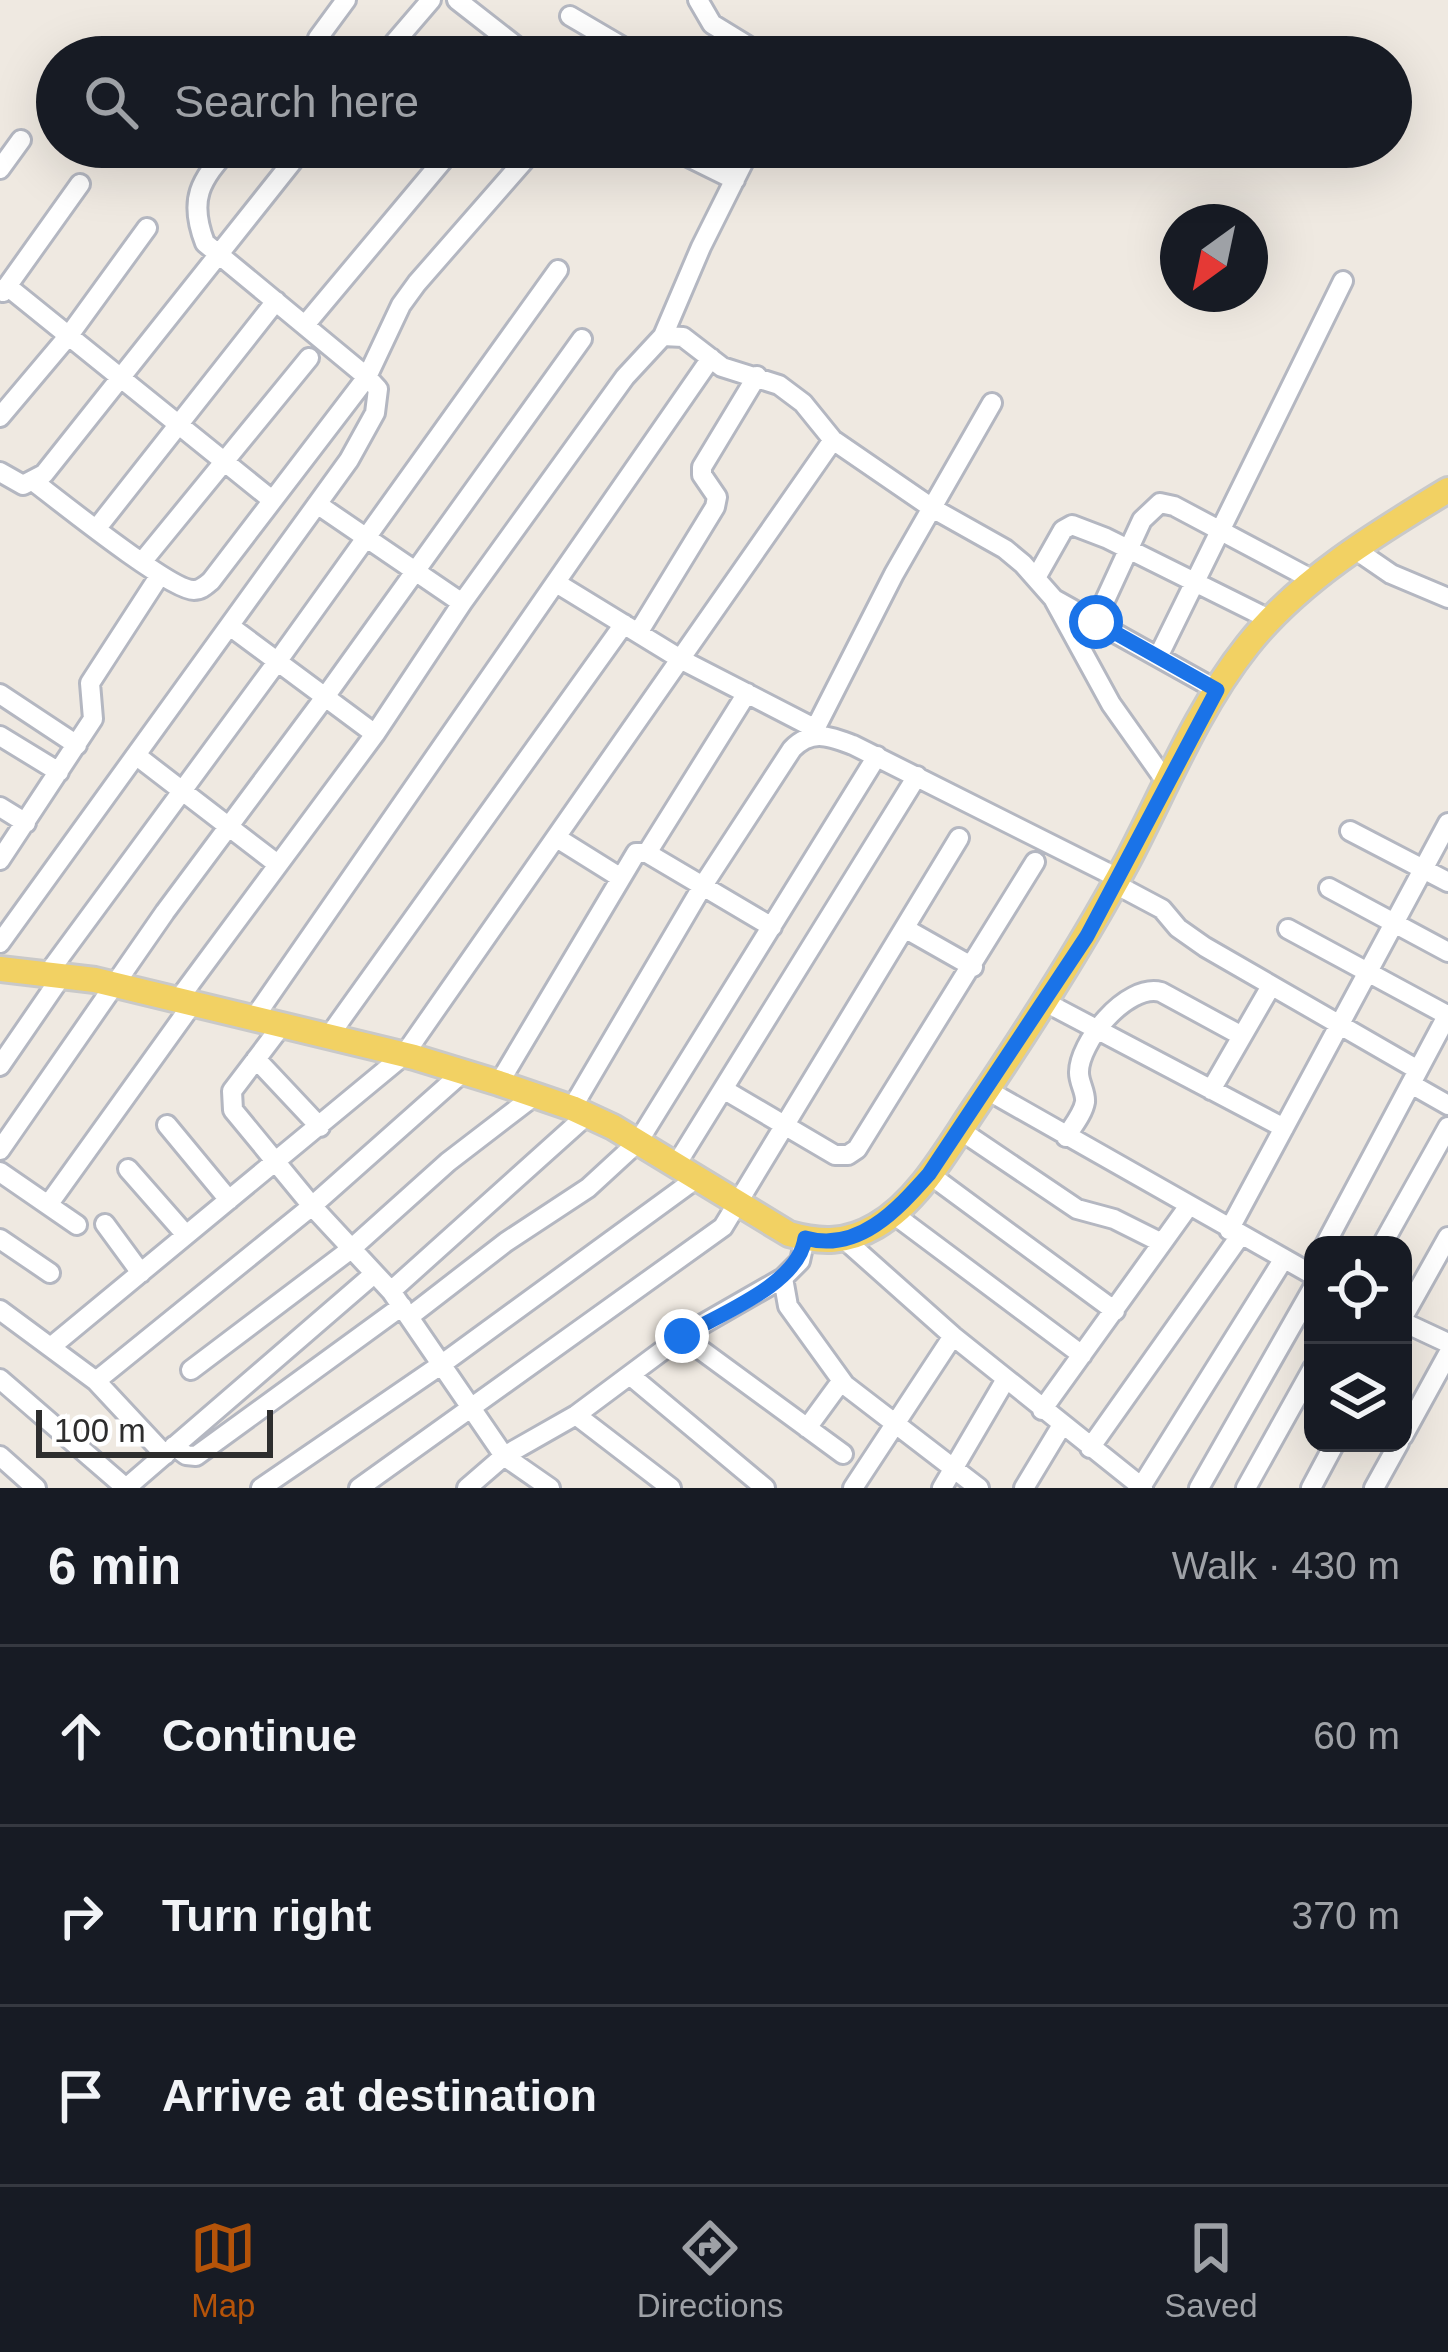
<!DOCTYPE html>
<html lang="en">
<head>
<meta charset="utf-8">
<style>
	body { margin:0; font-family:Helvetica,sans-serif; background:#20242c; color:#f1f3f6 }
	.controls { position:absolute; right:36px; bottom:36px; display:grid; overflow:hidden; border-radius:24px; box-shadow:0 12px 48px #0002 }
	.controls button { width:108px; height:108px; display:grid; place-items:center; padding:0; border:0; border-bottom:3px solid #363941; background:#171b24; color:#f1f3f6; font:60px sans-serif }
	.compass { position:absolute; left:1160px; top:204px; width:108px; height:108px; border-radius:50%; background:#171b24; box-shadow:0 12px 48px #0002; rotate:213deg }
	.scale { position:absolute; left:36px; bottom:30px; width:237px; box-sizing:border-box; padding-left:12px; border:6px solid #2e2e2e; border-top:0; font-size:33px; line-height:42px; white-space:nowrap; color:#2e2e2e; -webkit-text-stroke:9px #fff; paint-order:stroke }
	.stop { position:absolute; width:36px; height:36px; margin:-27px; border:9px solid #1a73e8; border-radius:50%; background:#fff }
	.stop.end { background:#1a73e8; border-color:#fff; box-shadow:0 3px 12px #0008 }
	.list { margin:0; padding:0; list-style:none }
	h2 { display:flex; justify-content:space-between; align-items:center; height:156px; margin:0; padding:0 48px; font-size:51px }
	h2 small { font-size:39px; font-weight:400; color:#9ea1a6 }
	.list li { display:grid; grid-template-columns:78px 1fr auto; gap:36px; align-items:center; box-sizing:border-box; height:180px; padding:0 48px; border-top:3px solid #363941 }
	.list b { display:block; font-size:45px; white-space:nowrap }
	.list em { font-size:39px; font-style:normal; color:#9ea1a6 }
	.icon { flex:none; width:66px; height:66px; fill:none; stroke:currentColor; stroke-width:2; stroke-linecap:round; stroke-linejoin:round }
	.map { position:relative; flex:none; width:1448px; height:1488px; overflow:hidden }
	.search { position:absolute; background:#171b24; box-shadow:0 12px 48px #0002; left:36px; right:36px; top:36px; height:132px; display:flex; align-items:center; gap:30px; box-sizing:border-box; padding:0 42px; border-radius:66px; color:#9ea1a6; font-size:45px }
	.sheet { height:696px; background:#171b24 }
	nav { display:flex; justify-content:space-around; align-items:center; box-sizing:border-box; height:168px; border-top:3px solid #363941; background:#171b24; font-size:33px; color:#9ea1a6 }
	nav a { display:grid; justify-items:center; gap:6px }
	nav .on { color:#b45309 }
	.map>svg:first-child { display:block }
</style>
</head>
<body>
<div class="map">
<svg width="1448" height="1488" viewBox="0 0 1448 1488">
	<rect width="100%" height="100%" fill="#efe9e1"/>
	<g fill="none" stroke-linecap="round" stroke-linejoin="round">
		<g stroke="#b4b7c1" stroke-width="24">
			<path id="minor" d="M457 0 530 57
				M698 0 712 24 766 57
				M570 16 640 57
				M313 57 318 38 346 0
				M382 57 431 0
				M270 147 291 163
				M668 147 735 180
				M0 169 21 140
				M7 286 272 500
				M3 292 80 184
				M305 325 454 147
				M663 336 701 247 751 147
				M0 417 70 334 147 228
				M0 472 23 485 44 474 304 147
				M33 481C58 500 171 591 194 590 201 590 205 586 211 581L367 377 401 305 417 283 536 147
				M317 504 462 603
				M97 528 276 301
				M1356 550 1391 574 1448 598
				M142 562 309 358
				M1037 576 1063 530 1072 525 1106 538 1271 620
				M558 584 682 660 816 729
				M1054 599 1217 690
				M1095 622 1142 520 1160 503 1174 506 1315 581
				M231 627 375 734
				M638 633 715 507 717 497 702 475V467L757 376
				M1158 657 1343 281
				M0 694 77 745
				M812 735 894 574 992 403
				M0 736 59 772
				M137 756 276 863
				M0 807 26 823
				M1350 831 1448 882
				M557 838 621 878
				M647 853 772 927
				M0 860 93 719 90 683 160 575
				M1115 884 1162 909 1178 928 1205 947 1418 1070
				M1329 888 1448 952
				M906 929 973 967
				M1288 929 1447 1015
				M0 943 349 460 375 413 378 389 367 377 205 243C188 199 200 181 230 147
				M46 976 277 662 558 270
				M178 1000 375 734 462 603 625 377 663 336 683 337 722 367 779 385 803 403 833 440 932 508 1005 549 1023 564 1053 598 1111 704 1167 783
				M1045 1002 1284 1128
				M254 1018 711 358
				M282 1025 232 1091 233 1110 312 1206 391 1291 504 1456 550 1488
				M329 1036 624 624
				M256 1059 320 1127
				M0 1066 61 977
				M499 1083 636 853H647L747 693
				M1411 1084 1448 1105
				M723 1089 835 1155H848L857 1149 1035 862
				M987 1090 1313 1275
				M1211 1090 1271 986
				M572 1108 702 887 792 749C812 729 828 736 853 745L1118 878
				M167 1125 229 1200
				M960 1130 1077 1209 1114 1219 1162 1243
				M1066 1137C1072 1127 1083 1114 1085 1102 1086 1092 1079 1083 1079 1073 1078 1044 1126 983 1161 992L1242 1036
				M0 1150 165 912 325 697 582 339
				M676 1165 917 776
				M128 1169 186 1235
				M0 1172 77 1225
				M929 1174 1115 1311
				M48 1205 193 1003
				M892 1213 1082 1355
				M105 1224 141 1273
				M1229 1230 1448 823
				M0 1239 50 1273
				M844 1239 953 1336 1143 1488
				M1325 1245 1448 1014
				M1382 1245 1448 1127
				M783 1278 788 1306 845 1385
				M391 1291 587 1115
				M0 1310 96 1381 165 1455
				M409 1317 506 1242 588 1188 638 1142 877 756
				M1403 1317 1448 1237
				M1403 1322 1448 1343
				M682 1336 843 1454
				M52 1346 404 1055 833 440
				M191 1370 351 1249 448 1162 534 1096
				M631 1376 765 1488
				M0 1379 126 1488
				M96 1381 312 1206 463 1072
				M1042 1410 1188 1207
				M576 1415 671 1488
				M807 1428 837 1387 845 1385 979 1488
				M1403 1436 1448 1354
				M174 1446 186 1455 196 1456 402 1306
				M1090 1448 1240 1236
				M0 1456 36 1488
				M1141 1487 1283 1260
				M126 1488 374 1274
				M261 1488 442 1364 697 1178
				M359 1488 723 1227 959 838
				M467 1488 504 1456 576 1415 682 1336 783 1278 800 1261 805 1238
				M853 1488 953 1336
				M942 1488 1006 1379
				M1024 1488 1062 1425
				M1199 1488 1313 1288
				M1246 1488 1313 1368
				M1311 1488 1335 1443
				M1374 1488 1399 1443"/>
		</g>
		<g stroke="#c9c9c9" stroke-width="30">
			<path id="major" d="M0 969 95 980 414 1057 499 1083 572 1108 613 1127 789 1234C821 1243 847 1243 876 1226 919 1201 948 1148 975 1108 1029 1028 1082 946 1128 860 1165 789 1197 709 1247 646 1299 580 1377 533 1448 490"/>
		</g>
		<use href="#minor" stroke="#fff" stroke-width="18"/>
		<use href="#major" stroke="#f2d163" stroke-width="24"/>
	</g>
	<g fill="none" stroke-linecap="round" stroke-linejoin="round">
		<path stroke="#1a73e8" stroke-width="15" d="M682 1336C720 1314 799 1284 805 1238 858 1253 897 1210 929 1174L1087 936 1217 690 1096 622"/>
	</g>
</svg>
<div class="controls">
<button><svg class="icon" aria-label="locate" viewBox="0 0 24 24"><circle cx="12" cy="12" r="6"/><path d="M12 2v4M12 18v4M2 12h4M18 12h4"/></svg></button>
<button><svg class="icon" aria-label="layers" viewBox="0 0 24 24"><path d="M12 4l9 5-9 5-9-5zM3 14l9 5 9-5"/></svg></button>
</div>
<svg class="compass" viewBox="-18 -18 36 36"><path d="M0-13l5 13h-10z" fill="#e53935"/><path d="M0 13l5-13h-10z" fill="#9ea1a6"/></svg>
<div class="scale">100 m</div>
<div class="stop" style="left:1096px;top:622px"></div>
<div class="stop end" style="left:682px;top:1336px"></div>
<div class="search"><svg class="icon" aria-label="search" viewBox="0 0 24 24"><circle cx="10" cy="10" r="6"/><path d="M15 15l6 6"/></svg>Search here</div>
</div>
<section class="sheet">
<h2>6 min<small>Walk · 430 m</small></h2>
<ul class="list">
<li><svg class="icon" aria-label="ahead" viewBox="0 0 24 24"><path d="M12 20V5M6 11l6-6 6 6"/></svg><div><b>Continue</b></div><em>60 m</em></li>
<li><svg class="icon" aria-label="right" viewBox="0 0 24 24"><path d="M7 20v-9h11M14 6l5 5-5 5"/></svg><div><b>Turn right</b></div><em>370 m</em></li>
<li><svg class="icon" aria-label="arrive" viewBox="0 0 24 24"><path d="M6 21V4h12l-3 4 3 4H6"/></svg><div><b>Arrive at destination</b></div></li>
</ul>
</section>
<nav>
<a class="on"><svg class="icon" aria-label="map" viewBox="0 0 24 24"><path d="M3 6l6-2 6 2 6-2v14l-6 2-6-2-6 2zM9 4v14M15 6v14"/></svg>Map</a>
<a><svg class="icon" aria-label="directions" viewBox="0 0 24 24"><path d="M12 3l9 9-9 9-9-9zM9 14v-3h6M13 9l2 2-2 2"/></svg>Directions</a>
<a><svg class="icon" aria-label="saved" viewBox="0 0 24 24"><path d="M7 4h10v16l-5-4-5 4z"/></svg>Saved</a>
</nav>
</body>
</html>
